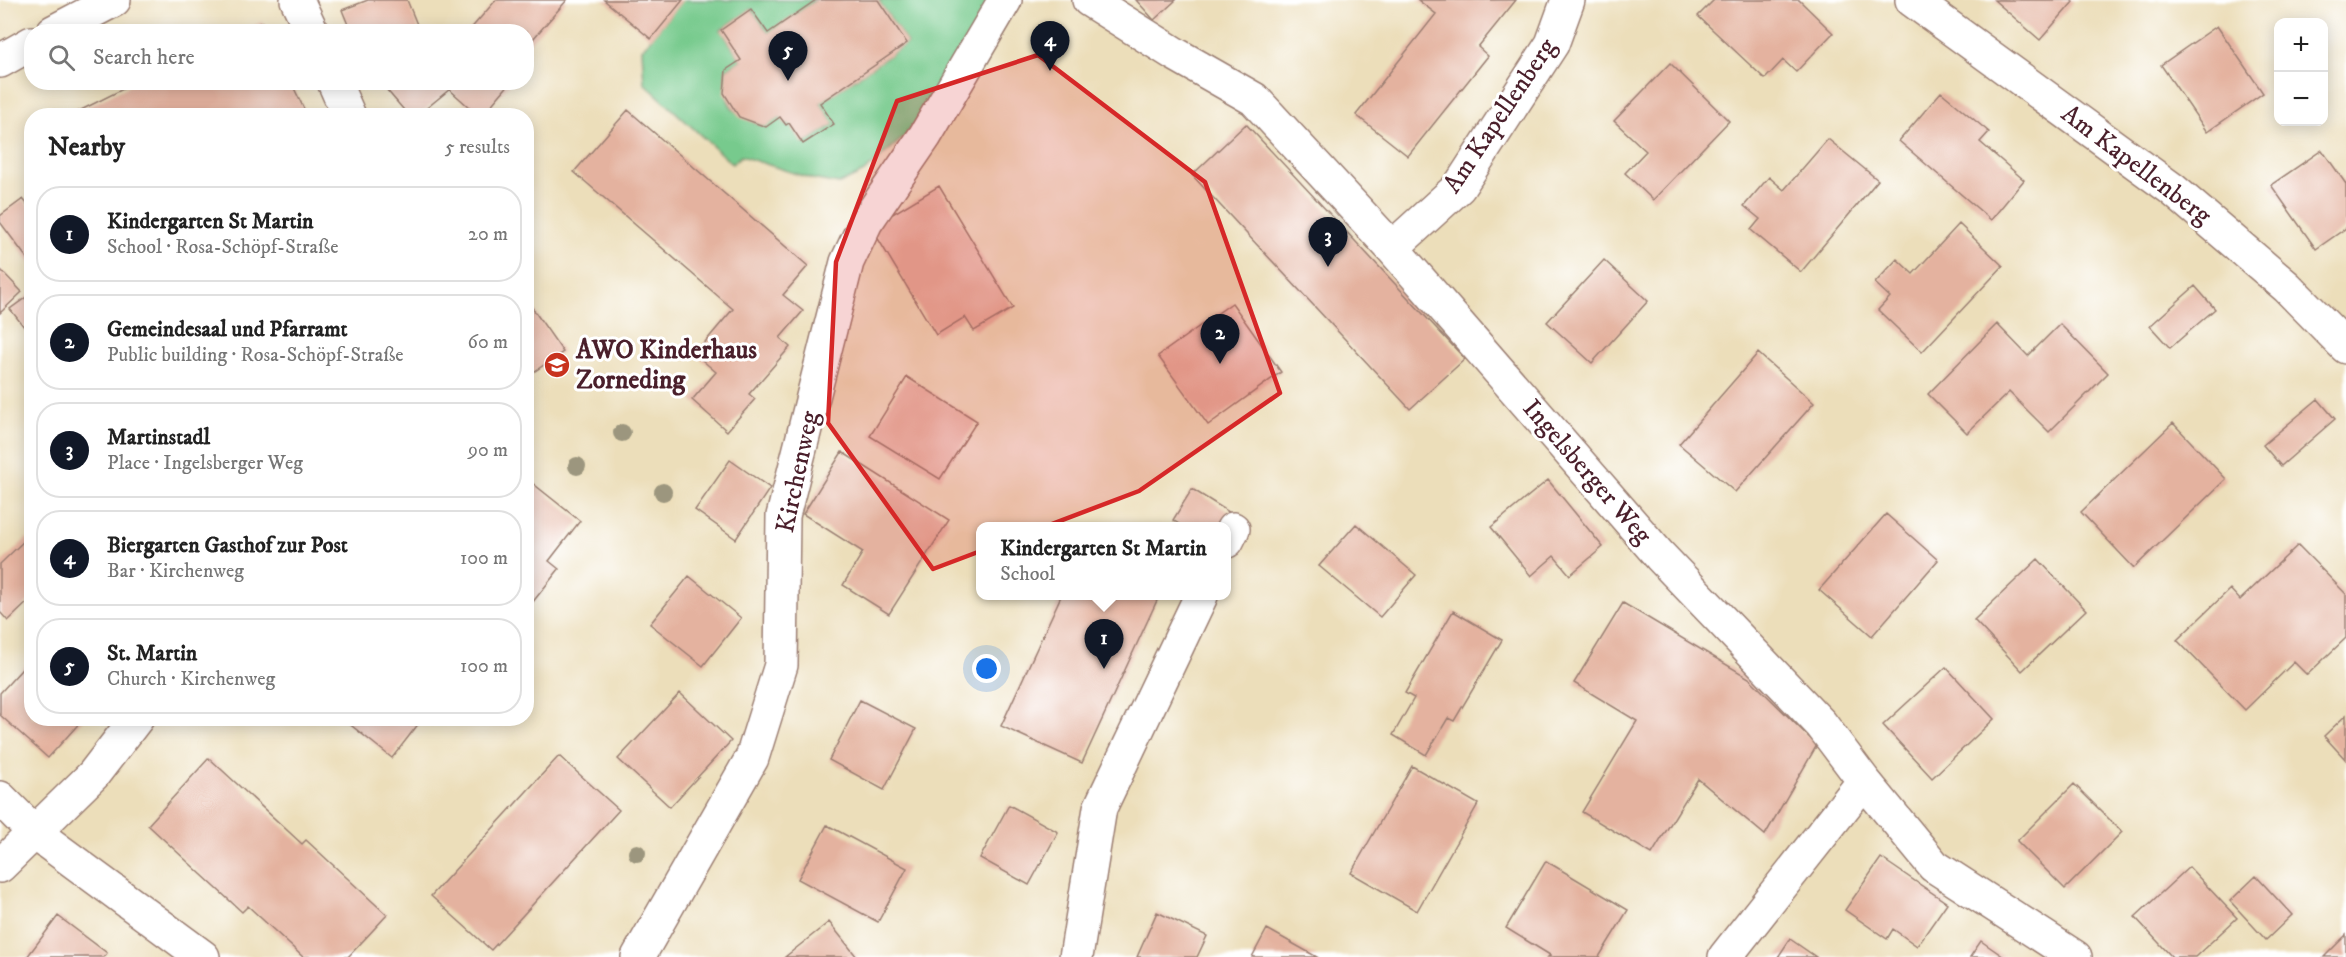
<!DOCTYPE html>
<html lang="en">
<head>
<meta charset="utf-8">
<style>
	body { margin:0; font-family:"IM FELL DW Pica",serif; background:#f2f2f2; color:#222 }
	.controls { position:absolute; right:18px; top:18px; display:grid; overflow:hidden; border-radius:12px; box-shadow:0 3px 15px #0003 }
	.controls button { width:54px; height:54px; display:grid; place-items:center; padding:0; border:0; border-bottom:2px solid #e0e0e0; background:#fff; color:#222; font:30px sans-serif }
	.you { position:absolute; left:987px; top:669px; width:21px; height:21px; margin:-15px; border:4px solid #fff; border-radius:50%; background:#1a73e8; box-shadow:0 0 0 9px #1a73e833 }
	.badge { display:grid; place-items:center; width:39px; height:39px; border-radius:50%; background:#111827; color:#fff; font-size:20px; font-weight:700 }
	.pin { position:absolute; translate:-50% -50px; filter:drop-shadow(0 2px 3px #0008) }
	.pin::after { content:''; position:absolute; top:32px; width:21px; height:18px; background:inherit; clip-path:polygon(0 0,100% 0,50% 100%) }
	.popup { position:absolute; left:976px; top:522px; width:255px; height:78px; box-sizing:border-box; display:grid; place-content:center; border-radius:12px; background:#fff; filter:drop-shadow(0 2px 4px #0005); font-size:20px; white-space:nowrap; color:#767676 }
	.popup b { font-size:22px; color:#222 }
	.popup::after { content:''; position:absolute; left:50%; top:100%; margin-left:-12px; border:12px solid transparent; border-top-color:#fff }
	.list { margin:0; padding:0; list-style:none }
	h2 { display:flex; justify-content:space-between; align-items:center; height:78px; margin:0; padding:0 24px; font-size:26px }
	h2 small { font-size:20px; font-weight:400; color:#767676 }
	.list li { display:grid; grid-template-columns:39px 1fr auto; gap:18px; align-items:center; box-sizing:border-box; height:96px; margin:0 12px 12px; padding:0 12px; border:2px solid #e0e0e0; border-radius:24px }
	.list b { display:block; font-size:22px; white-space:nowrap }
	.list p { margin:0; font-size:20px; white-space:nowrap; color:#767676 }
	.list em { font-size:20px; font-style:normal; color:#767676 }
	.icon { flex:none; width:33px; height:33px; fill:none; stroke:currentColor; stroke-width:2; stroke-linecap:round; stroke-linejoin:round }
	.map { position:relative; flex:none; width:2346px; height:957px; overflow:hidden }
	.search { position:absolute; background:#fff; box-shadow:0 3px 15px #0003; left:24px; top:24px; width:510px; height:66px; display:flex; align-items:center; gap:15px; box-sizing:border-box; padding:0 21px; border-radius:24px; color:#767676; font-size:22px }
	.panel { position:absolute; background:#fff; box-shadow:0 3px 15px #0003; left:24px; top:108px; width:510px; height:618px; border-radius:24px }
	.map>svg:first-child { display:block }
</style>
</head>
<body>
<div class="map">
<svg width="2346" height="957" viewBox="0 0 2346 957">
	<rect width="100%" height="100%" fill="#fff"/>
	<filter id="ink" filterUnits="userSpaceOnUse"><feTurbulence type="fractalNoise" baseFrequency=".0167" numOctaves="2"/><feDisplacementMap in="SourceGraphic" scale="12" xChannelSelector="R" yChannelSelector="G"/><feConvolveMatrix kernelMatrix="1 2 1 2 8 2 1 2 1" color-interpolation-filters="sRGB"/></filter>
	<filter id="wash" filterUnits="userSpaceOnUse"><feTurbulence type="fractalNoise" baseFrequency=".008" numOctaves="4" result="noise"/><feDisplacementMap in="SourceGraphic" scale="24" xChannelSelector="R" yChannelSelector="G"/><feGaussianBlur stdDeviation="1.35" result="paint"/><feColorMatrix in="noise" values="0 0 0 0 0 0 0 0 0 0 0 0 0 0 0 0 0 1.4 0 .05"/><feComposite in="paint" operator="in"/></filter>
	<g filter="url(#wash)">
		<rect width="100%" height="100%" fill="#ecdeba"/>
		<path fill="#77ca8d" stroke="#60745c" stroke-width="1.5" d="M683 0H816L768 33 751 9 721 30 741 60 726 70C722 107 733 114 765 127L780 117 786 125 789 123 804 144 834 124 820 103 907 43 878 0H992L928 109 904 137 864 172 839 184 812 179 741 156 732 164 644 83 642 49Z"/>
		<g id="blocks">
			<path fill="#e4b29f" d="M368 0H407L420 32H351L342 10Z
				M496 0H567L526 47V32H468Z
				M604 0H683L651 39Z
				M816 0H878L907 43 820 103 834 124 803 144 789 123 786 125 780 117 766 127 739 117 724 93 726 70 741 60 721 30 751 9 768 33Z
				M1136 0H1176L1154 20Z
				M1418 0H1516L1478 47 1488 56 1408 156 1356 115 1436 14Z
				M1714 0H1799L1833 33 1796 72 1783 60 1765 79 1698 16Z
				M1994 0H2071L2073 2 2040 40Z
				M262 22 266 32H241Z
				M2217 26 2263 93 2207 132 2161 65Z
				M1670 63 1729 121 1653 200 1625 173 1646 151 1614 121Z
				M137 82H291L305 111 296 116H69Z
				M394 82H444L450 89 417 116H409L386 89Z
				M456 82H511L482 116H479L450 90Z
				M1941 92 1989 132 1980 142 2024 180 1991 220 1899 141Z
				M628 110 808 266 783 295 803 311 780 338 790 347 749 394 755 399 727 431 692 400 716 372 695 354 733 309 574 172Z
				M1246 124 1465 359 1410 409 1192 175Z
				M1828 139 1878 180 1801 272 1751 230 1760 219 1744 206 1769 177 1784 190Z
				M2322 150 2346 184V228L2316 249 2271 185Z
				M939 186 1013 308 974 331 965 317 936 335 871 227Z
				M23 199 32 210V265L0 222V216Z
				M1959 224 2003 266 1922 352 1878 310 1890 297 1875 283 1897 259 1913 274Z
				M1604 260 1648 301 1592 363 1547 322Z
				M0 269 22 292 0 313Z
				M2195 286 2215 309 2170 348 2150 326Z
				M32 293V337L10 309Z
				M526 299 563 352 526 377Z
				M1232 303 1281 372 1208 425 1158 356Z
				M1997 324 2028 356 2060 324 2108 373 2049 432 2009 392 1967 433 1928 394Z
				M1758 353 1814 403 1735 492 1679 444Z
				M907 377 977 421 940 479 870 436Z
				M2318 399 2335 419 2281 466 2263 445Z
				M2173 423 2226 479 2134 568 2081 512Z
				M842 452 949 520 889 614 843 585 863 552 803 514Z
				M730 460 770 488 736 539 695 510Z
				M526 478 580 521 549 561 559 569 532 603 526 599Z
				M1548 480 1603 547 1570 575 1554 556 1531 576 1491 527Z
				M1192 489 1232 514 1224 526H1182L1173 520Z
				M1886 514 1938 560 1872 636 1819 590Z
				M1356 524 1416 575 1380 617 1319 566Z
				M27 538 32 543V598L8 621 0 612V564Z
				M2298 545 2346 594V638L2307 675 2294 662 2245 710 2177 640 2230 589 2240 600Z
				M2038 559 2086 610 2022 671 1974 620Z
				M689 576 741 618 703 666 650 624Z
				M1061 596H1159L1082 763 1001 726Z
				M1623 603 1749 678 1817 745 1765 835 1698 779 1652 854 1582 812 1637 721 1574 683Z
				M1453 611 1502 640 1454 721 1448 718 1426 755 1393 735 1414 698 1405 693Z
				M32 658V718H84L48 758 0 715V693Z
				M1946 667 1994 719 1932 778 1883 725Z
				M680 693 731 741 670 807 618 759Z
				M860 700 916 729 884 790 829 760Z
				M2346 715V760L2324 736Z
				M342 718H423L392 758Z
				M559 756 619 810 491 950 431 896Z
				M209 758 302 844 306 840 387 915 348 957H303L248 906 242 912 148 825Z
				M1412 766 1478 804 1417 911 1351 873Z
				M2074 784 2122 832 2065 889 2017 841Z
				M1009 805 1058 832 1029 885 980 858Z
				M827 825 907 868 878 922 798 879Z
				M1881 858 1947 903 1917 946 1893 929 1887 939 1845 910Z
				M1546 861 1628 910 1599 957H1548L1550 955 1506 928Z
				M2189 867 2237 918 2195 957H2172L2135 917Z
				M2256 876 2292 915 2266 940 2230 901Z
				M1157 912 1207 936 1197 957H1137Z
				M58 916 107 953 104 957H27Z
				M829 922 857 957H785L795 949Z
				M1267 929 1317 957H1252Z
				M2346 935V957H2324Z
				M1790 939 1816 957H1778Z
				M1981 941 2004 957H1970Z"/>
		</g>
	</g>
	<g filter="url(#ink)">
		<use href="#blocks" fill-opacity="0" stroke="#9b7e72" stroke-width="1.5"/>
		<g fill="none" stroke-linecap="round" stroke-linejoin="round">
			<g stroke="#9b7e72" stroke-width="36">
				<path id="minor" d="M297 0 312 32
					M1089 0 1175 54 1254 99 1392 248 1660 556 1821 724 1864 781 1934 866 2075 957
					M1912 0 2172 189 2287 287 2346 347
					M53 32 114 0
					M0 61 32 43
					M334 82 349 116
					M1392 248 1459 187 1552 44 1568 0
					M1227 541 1233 529
					M0 798 35 833 203 957
					M0 866 93 775 137 718
					M638 957 752 758 781 665 783 516 847 262 866 222 925 136 1005 0
					M1076 957 1100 808 1201 596
					M1725 957 1864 781"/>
			</g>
			<use href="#minor" stroke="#fff" stroke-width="33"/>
		</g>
		<g fill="#9c967e">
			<circle cx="622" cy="433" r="9"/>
			<circle cx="577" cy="466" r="9"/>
			<circle cx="663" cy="492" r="9"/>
			<circle cx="637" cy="853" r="9"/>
		</g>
	</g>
	<path fill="#d62828" fill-opacity="0.2" stroke="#d62828" stroke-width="4.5" stroke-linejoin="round" d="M1038 55 1205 182 1280 393 1139 491 933 569 828 423 836 262 897 101Z"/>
	<defs>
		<g id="school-disc" transform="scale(1.35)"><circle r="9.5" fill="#c8321e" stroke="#fff"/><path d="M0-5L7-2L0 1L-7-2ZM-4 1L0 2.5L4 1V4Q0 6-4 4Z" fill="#fff"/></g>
	</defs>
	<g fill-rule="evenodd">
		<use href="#school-disc" x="557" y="365"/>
	</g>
	<g text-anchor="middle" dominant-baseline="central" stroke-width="6" stroke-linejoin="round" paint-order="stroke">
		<g font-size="26" fill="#4a1f2b" stroke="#fff">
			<text transform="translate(1500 116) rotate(-56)">Am Kapellenberg</text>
			<text transform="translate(2136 165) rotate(37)">Am Kapellenberg</text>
			<text transform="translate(798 472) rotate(-78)">Kirchenweg</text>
			<text transform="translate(1587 472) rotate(49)">Ingelsberger Weg</text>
		</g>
		<g font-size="26" font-weight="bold" fill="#4a1f2b" stroke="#fff" text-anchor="start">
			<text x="576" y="350">AWO Kinderhaus<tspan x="576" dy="30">Zorneding</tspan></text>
		</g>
	</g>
</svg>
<div class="controls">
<button>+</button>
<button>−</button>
</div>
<div class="you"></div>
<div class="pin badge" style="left:1104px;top:669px">1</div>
<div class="popup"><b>Kindergarten St Martin</b>School</div>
<div class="pin badge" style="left:1220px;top:364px">2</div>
<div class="pin badge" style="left:1328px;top:267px">3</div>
<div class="pin badge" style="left:1050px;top:71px">4</div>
<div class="pin badge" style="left:788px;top:81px">5</div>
<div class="search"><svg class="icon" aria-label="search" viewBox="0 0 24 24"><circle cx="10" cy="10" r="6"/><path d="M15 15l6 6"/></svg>Search here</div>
<section class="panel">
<h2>Nearby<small>5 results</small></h2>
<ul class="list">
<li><span class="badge">1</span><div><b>Kindergarten St Martin</b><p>School · Rosa-Schöpf-Straße</p></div><em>20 m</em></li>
<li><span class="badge">2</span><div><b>Gemeindesaal und Pfarramt</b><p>Public building · Rosa-Schöpf-Straße</p></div><em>60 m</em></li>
<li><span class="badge">3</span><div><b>Martinstadl</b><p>Place · Ingelsberger Weg</p></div><em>90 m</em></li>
<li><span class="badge">4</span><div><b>Biergarten Gasthof zur Post</b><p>Bar · Kirchenweg</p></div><em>100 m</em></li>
<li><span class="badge">5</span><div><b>St. Martin</b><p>Church · Kirchenweg</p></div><em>100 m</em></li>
</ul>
</section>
</div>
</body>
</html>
